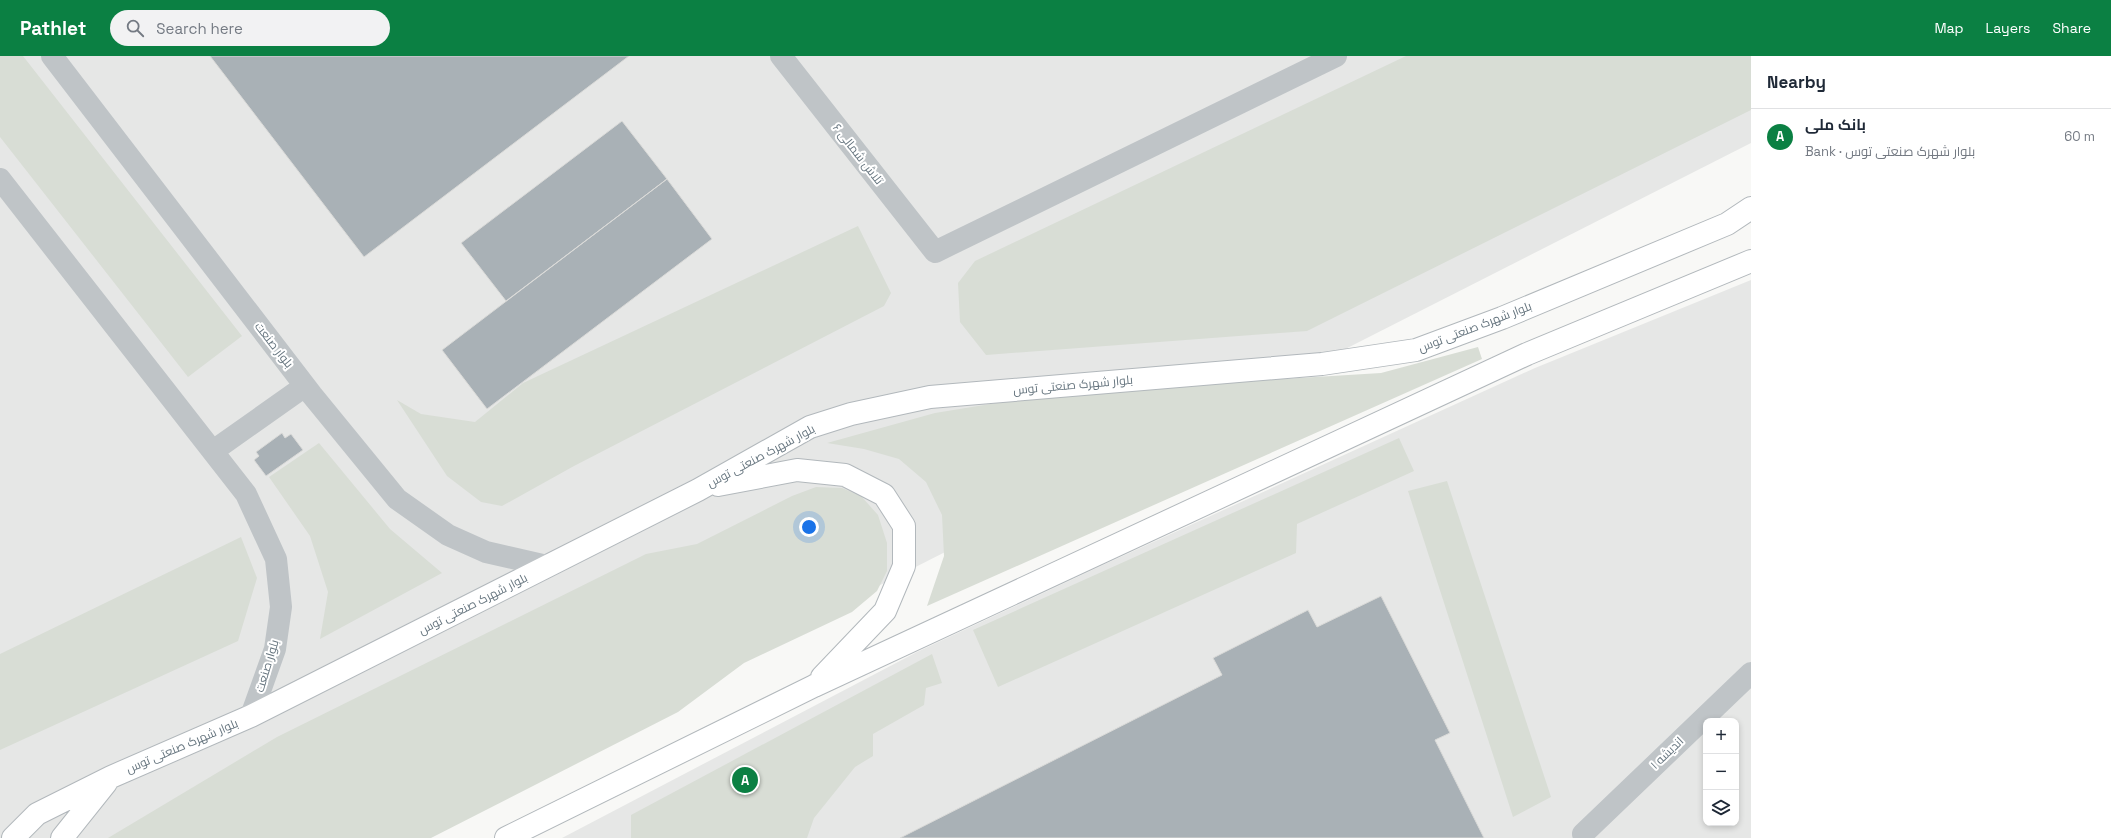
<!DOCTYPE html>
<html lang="en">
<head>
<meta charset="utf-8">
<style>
	body { margin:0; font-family:"Space Grotesk",Cairo,sans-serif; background:#f2f2f3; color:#1f2937 }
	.controls { position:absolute; right:12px; bottom:12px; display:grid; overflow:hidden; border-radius:8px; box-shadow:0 2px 6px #0003 }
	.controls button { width:36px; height:36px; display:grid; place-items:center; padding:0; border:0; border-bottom:1px solid #e0e1e3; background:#fff; color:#1f2937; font:20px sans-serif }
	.you { position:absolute; left:809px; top:471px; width:14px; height:14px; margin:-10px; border:3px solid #fff; border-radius:50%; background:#1a73e8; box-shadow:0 0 0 6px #1a73e833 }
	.badge { display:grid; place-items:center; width:26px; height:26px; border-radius:50%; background:#0b8043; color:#fff; font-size:13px; font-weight:700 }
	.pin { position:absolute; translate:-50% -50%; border:2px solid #fff; box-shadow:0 1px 4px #0006 }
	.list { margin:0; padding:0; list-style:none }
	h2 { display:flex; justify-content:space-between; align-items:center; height:52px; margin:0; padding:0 16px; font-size:17px }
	h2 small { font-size:13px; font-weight:400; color:#747a83 }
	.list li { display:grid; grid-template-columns:26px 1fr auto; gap:12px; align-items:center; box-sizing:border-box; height:56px; padding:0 16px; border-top:1px solid #e0e1e3 }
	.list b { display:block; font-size:15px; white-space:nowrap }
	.list p { margin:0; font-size:13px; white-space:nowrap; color:#747a83 }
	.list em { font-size:13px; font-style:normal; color:#747a83 }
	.icon { flex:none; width:22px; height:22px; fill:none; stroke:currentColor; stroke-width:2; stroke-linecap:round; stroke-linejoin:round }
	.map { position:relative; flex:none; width:1751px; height:782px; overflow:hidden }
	header { display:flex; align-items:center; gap:24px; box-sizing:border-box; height:56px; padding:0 20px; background:#0b8043; color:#fff }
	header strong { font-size:19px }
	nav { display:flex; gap:22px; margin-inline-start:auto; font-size:14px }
	.search { width:280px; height:36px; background:#f2f2f3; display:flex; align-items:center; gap:10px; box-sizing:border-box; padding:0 14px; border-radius:22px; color:#747a83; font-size:15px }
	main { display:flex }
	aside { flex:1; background:#fff }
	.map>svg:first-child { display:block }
</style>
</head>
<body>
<header>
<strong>Pathlet</strong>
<div class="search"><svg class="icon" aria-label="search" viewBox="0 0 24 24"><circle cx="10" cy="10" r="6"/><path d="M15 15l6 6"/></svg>Search here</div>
<nav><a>Map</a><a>Layers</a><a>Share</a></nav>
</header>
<main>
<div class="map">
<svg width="1751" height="782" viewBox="0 0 1751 782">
	<rect width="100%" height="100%" fill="#f8f8f6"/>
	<path fill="#e6e7e6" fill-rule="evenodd" d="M0 0H1751V87L382 782H0Z
		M1751 224V782H562L917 596 1105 508 1535 312ZM1706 665H1736V767H1706Z"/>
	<path fill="#d8ddd5" d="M0 0H23L242 280 188 321 0 81Z
		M1406 0H1751V54L1307 275 986 299 960 266 958 227 975 205Z
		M858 170 891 237 884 250 574 410 502 450 481 446 447 420 397 344 421 358 475 366 523 327Z
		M1478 291 1482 303 927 550 944 500 942 459 926 426 899 403 864 393 827 387 935 357 1058 337 1381 317Z
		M1399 382 1414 415 1297 468 1296 497 998 631 973 574Z
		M319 387 390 473 442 517 320 583 328 536 310 480 269 421Z
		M1447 425 1551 741 1513 761 1408 435Z
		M816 431 842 432 861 440 878 459 887 487V515L877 535 852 556 744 607 678 656 431 782H108L277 681 646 498 697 488 792 440Z
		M241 481 257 522 238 585 0 694V598Z
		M932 598 942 627 926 632 924 649 873 678V700L855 711 814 762 807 782H631V759Z"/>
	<path fill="#a9b1b6" stroke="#dadad8" d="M210 0H629L364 201Z
		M622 65 667 123 506 245 461 187Z
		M667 123 712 183 487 353 442 294Z
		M282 377 285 382 291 378 303 394 266 420 254 404 259 400 256 396Z
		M1381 540 1450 677 1435 684 1484 782H900L1222 619 1213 602 1308 554 1317 571Z"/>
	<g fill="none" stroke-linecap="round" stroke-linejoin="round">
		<g stroke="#b2b8bc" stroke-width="24">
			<path id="secondary" d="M718 429 797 414 845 419 884 439 904 470V510L885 555 822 621
				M13 782 37 758 111 721 251 660 698 434 810 371 851 358 930 341 1322 308 1416 294 1502 262 1727 168 1751 152
				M62 782 106 727
				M506 782 814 630 1527 298 1751 205"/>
		</g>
		<path stroke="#bfc4c7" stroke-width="22" d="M781 0 935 196 1336 0
			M1583 778 1751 617"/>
		<path stroke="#bfc4c7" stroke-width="22" d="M52 0 312 339 397 443 448 479 486 496 547 510
			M0 123 246 438 276 503 281 551 275 593 251 660
			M213 395 305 330"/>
		<use href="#secondary" stroke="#fff" stroke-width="22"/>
	</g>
	<g text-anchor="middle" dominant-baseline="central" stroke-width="4" stroke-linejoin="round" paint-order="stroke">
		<g font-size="12" fill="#65747e" stroke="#fff">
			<text transform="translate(858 98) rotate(52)">تلاش شمالی ۶</text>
			<text transform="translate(1475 271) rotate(-21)">بلوار شهرک صنعتی توس</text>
			<text transform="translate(274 289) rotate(52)">بلوار صنعت</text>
			<text transform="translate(1073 329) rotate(-5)">بلوار شهرک صنعتی توس</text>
			<text transform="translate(761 400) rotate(-28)">بلوار شهرک صنعتی توس</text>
			<text transform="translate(473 548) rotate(-27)">بلوار شهرک صنعتی توس</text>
			<text transform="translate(267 610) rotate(-73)">بلوار صنعت</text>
			<text transform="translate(182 690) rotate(-23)">بلوار شهرک صنعتی توس</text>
			<text transform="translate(1667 697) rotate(-44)">اندیشه ۱</text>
		</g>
	</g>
</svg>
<div class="controls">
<button>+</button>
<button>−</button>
<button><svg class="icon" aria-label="layers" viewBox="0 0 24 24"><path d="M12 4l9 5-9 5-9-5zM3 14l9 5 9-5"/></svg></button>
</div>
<div class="you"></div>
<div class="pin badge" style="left:745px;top:724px">A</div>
</div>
<aside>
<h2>Nearby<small></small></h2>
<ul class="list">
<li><span class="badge">A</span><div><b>بانک ملی</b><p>Bank · بلوار شهرک صنعتی توس</p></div><em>60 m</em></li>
</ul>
</aside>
</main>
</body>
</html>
